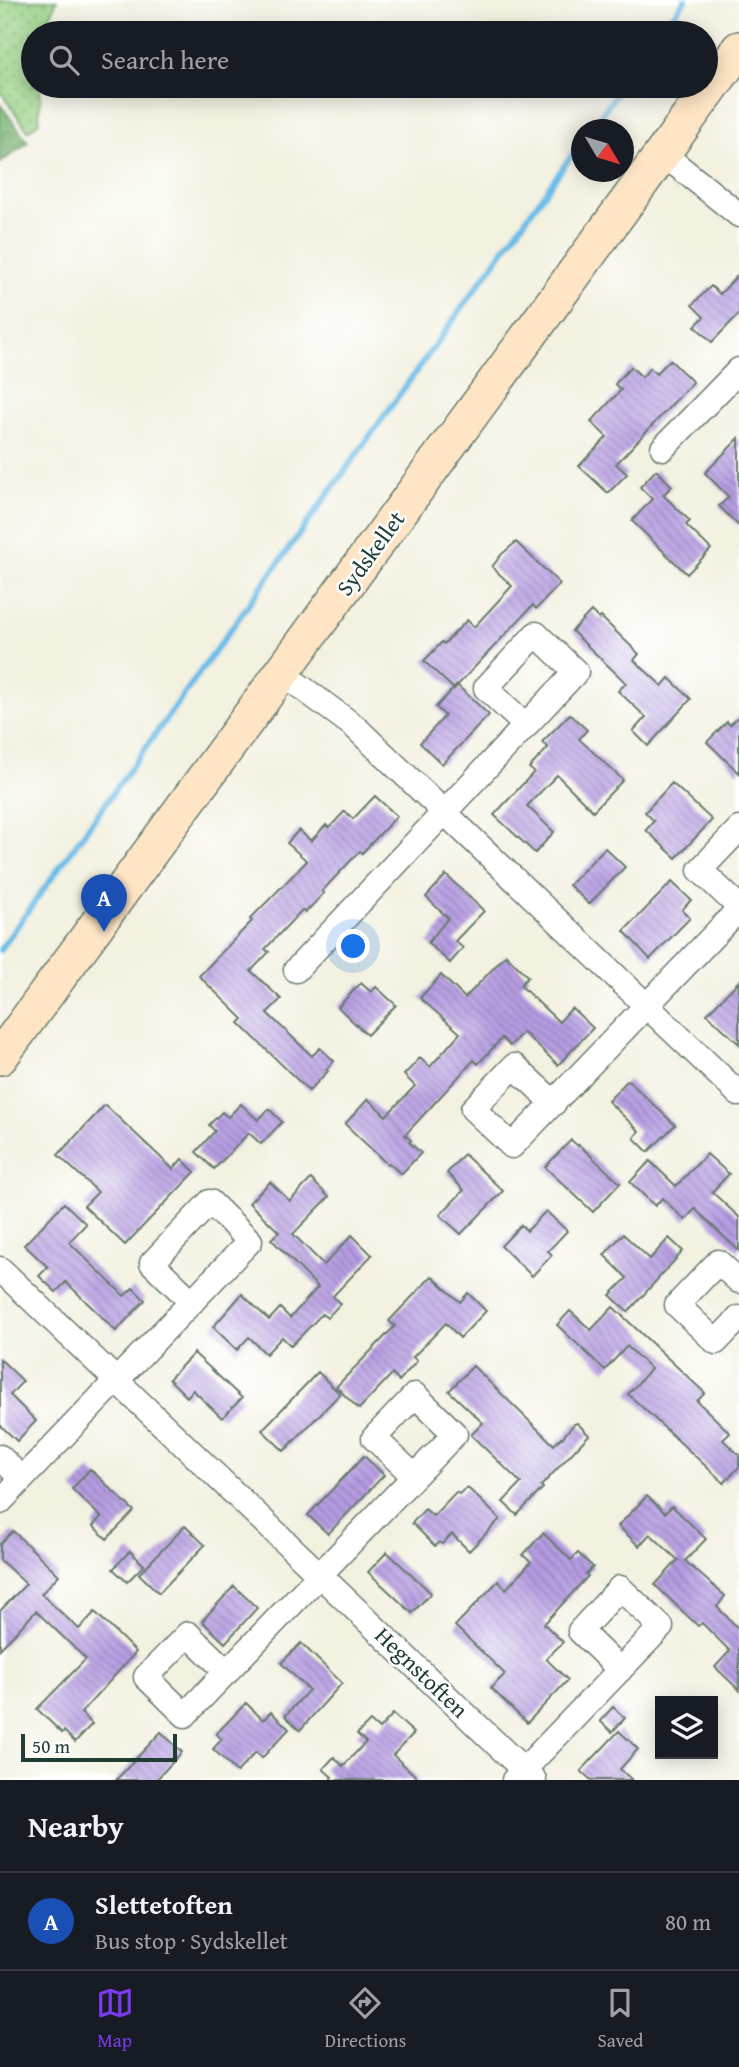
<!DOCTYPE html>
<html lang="en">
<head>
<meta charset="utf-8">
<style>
	body { margin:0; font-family:"Gentium Book Plus",serif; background:#20242c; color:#f1f3f6 }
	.controls { position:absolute; right:21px; bottom:21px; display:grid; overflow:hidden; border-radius:0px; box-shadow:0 4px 18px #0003 }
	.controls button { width:63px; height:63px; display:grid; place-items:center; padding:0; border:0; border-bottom:2px solid #363941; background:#171b24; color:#f1f3f6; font:35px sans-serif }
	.compass { position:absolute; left:571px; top:119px; width:63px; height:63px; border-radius:50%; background:#171b24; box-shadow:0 4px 18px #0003; rotate:128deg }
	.scale { position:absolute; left:21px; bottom:18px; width:156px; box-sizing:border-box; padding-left:7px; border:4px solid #1f3d34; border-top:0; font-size:19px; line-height:24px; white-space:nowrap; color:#1f3d34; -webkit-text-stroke:5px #fff; paint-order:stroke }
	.you { position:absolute; left:354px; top:947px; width:24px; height:24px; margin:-18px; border:5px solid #fff; border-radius:50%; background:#1a73e8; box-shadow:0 0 0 10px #1a73e833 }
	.badge { display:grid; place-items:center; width:46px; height:46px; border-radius:50%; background:#7c3aed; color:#fff; font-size:23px; font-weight:700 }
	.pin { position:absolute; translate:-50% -58px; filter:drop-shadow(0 2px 4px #0008) }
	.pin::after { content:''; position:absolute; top:37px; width:24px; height:21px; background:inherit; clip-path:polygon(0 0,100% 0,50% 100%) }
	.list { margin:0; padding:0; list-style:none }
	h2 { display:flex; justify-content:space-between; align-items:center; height:91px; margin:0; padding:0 28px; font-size:30px }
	h2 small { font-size:23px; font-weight:400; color:#9ea1a6 }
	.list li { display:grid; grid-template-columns:46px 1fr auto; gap:21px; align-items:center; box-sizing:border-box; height:98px; padding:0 28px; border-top:2px solid #363941 }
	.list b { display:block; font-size:26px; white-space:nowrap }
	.list p { margin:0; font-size:23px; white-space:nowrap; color:#9ea1a6 }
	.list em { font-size:23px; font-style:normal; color:#9ea1a6 }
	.icon { flex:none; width:38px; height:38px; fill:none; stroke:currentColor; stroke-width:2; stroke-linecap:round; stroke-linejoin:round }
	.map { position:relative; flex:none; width:739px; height:1780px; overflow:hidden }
	.search { position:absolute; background:#171b24; box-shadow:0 4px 18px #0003; left:21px; right:21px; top:21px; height:77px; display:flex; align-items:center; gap:18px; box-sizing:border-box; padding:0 24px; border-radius:38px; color:#9ea1a6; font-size:26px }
	.sheet { height:189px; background:#171b24 }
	nav { display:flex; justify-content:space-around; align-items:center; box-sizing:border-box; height:98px; border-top:2px solid #363941; background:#171b24; font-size:19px; color:#9ea1a6 }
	nav a { display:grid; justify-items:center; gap:4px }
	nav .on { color:#7c3aed }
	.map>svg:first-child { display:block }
</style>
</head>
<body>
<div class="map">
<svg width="739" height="1780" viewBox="0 0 739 1780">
	<defs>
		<pattern id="grass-dots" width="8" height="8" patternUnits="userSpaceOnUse" patternTransform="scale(1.75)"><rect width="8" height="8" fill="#95cf82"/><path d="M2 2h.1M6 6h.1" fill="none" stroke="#79a96b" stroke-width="1.8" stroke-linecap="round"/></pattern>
		<pattern id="forest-crowns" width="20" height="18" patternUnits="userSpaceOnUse" patternTransform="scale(1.75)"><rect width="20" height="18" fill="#78b270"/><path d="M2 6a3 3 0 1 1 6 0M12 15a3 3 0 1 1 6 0" fill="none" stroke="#62925d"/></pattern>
		<pattern id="building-back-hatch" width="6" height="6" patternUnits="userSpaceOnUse" patternTransform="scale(1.75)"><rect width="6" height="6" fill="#b69ce2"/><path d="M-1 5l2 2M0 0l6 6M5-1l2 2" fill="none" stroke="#9380b8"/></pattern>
	</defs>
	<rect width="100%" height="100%" fill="#fff"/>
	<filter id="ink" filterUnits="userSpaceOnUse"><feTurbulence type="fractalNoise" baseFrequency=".0143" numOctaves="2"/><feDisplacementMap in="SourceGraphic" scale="14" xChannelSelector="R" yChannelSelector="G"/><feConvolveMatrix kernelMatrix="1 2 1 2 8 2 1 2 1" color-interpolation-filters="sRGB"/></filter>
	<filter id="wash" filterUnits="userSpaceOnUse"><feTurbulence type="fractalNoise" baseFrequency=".00686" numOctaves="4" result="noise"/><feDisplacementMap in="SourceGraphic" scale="28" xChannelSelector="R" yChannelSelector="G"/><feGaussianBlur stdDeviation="1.57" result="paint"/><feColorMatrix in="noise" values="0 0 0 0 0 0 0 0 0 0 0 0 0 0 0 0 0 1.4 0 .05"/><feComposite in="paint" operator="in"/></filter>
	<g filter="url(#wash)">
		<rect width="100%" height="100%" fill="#f3f1e0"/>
		<path fill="url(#grass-dots)" stroke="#5a865b" stroke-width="2" d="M0 0H57L44 33H33V86H41L39 122 28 131 0 91Z"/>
		<path fill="url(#forest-crowns)" stroke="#4c7852" stroke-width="2" d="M0 104 28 142 0 163Z"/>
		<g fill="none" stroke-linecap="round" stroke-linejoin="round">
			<path stroke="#6bbbe6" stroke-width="6" d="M660 33 685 0
				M590 130 622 86
				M0 950 582 141"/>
		</g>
		<g id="blocks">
			<path fill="url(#building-back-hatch)" d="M739 274V314L712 342 695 326 704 317 692 305 711 286 720 294Z
				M670 360 693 382 616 464 627 474 608 493 579 466 607 437 591 422 621 390 615 384 631 367 642 377 650 368 656 374Z
				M739 438V526L719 506 729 497 705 473Z
				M656 470 672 486 663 495 690 521 686 525 711 549 687 574 632 521 652 499 640 487Z
				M516 542 560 584 536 609 533 605 454 689 424 661 442 642 444 644 467 620 474 627 512 586 492 567 502 554Z
				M591 611 599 619 601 617 639 654 634 660 662 686 669 678 691 699 648 746 633 731 646 717 618 691 626 683 572 631Z
				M457 685 489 715 442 764 420 743 445 716 436 707Z
				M570 714 587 730 579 739 623 780 593 811 557 775 527 806 554 832 535 853 494 815 534 772 529 768 548 748 542 742Z
				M739 716V773L707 742 727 722 730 725Z
				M672 783 712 820 676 858 646 830 654 821 645 812Z
				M375 796 397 816 362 853 360 851 322 891 324 893 305 913 302 910 265 949 269 952 251 971 281 999 267 1013 312 1056 320 1048 334 1061 326 1070 328 1071 309 1091 239 1023 243 1019 199 976 252 921 250 919 307 861 287 843 299 830 311 841 326 825 329 828 345 811 353 819Z
				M605 848 625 867 589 904 569 885Z
				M446 875 484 911 455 941 463 948 450 963 428 943 448 918 426 897Z
				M672 882 691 900 682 910 690 918 650 959 624 931Z
				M506 955 528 977 520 985 559 1022 572 1008 593 1028 558 1065 523 1032 510 1046 502 1038 478 1064 474 1060 405 1135 411 1140 409 1142 421 1153 401 1174 389 1163 387 1164 345 1124 368 1099 386 1116 415 1086 404 1075 420 1058 430 1067 460 1033 420 998 441 975 465 998Z
				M739 981V1044L707 1014Z
				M361 983 371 992 376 987 396 1005 367 1035 338 1007Z
				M628 1080 675 1125 648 1152 634 1138 639 1131 608 1101Z
				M241 1104 258 1120 269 1109 282 1122 261 1144 249 1133 214 1169 196 1152 215 1131 209 1125 222 1112 228 1117Z
				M105 1105 173 1169 182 1159 195 1172 125 1245 84 1206 98 1192 58 1155Z
				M571 1140 578 1146 579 1145 620 1183 593 1212 545 1167Z
				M464 1154 503 1191 461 1234 440 1215 464 1190 447 1173Z
				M707 1154 729 1174 712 1192 739 1217V1251L695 1209 685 1220 662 1198 655 1206 630 1182 650 1161 676 1186Z
				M311 1179 329 1197 293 1234 324 1265 352 1235 372 1255 333 1296 340 1304 327 1318 322 1314 291 1346 282 1337 266 1354 249 1337 237 1350 213 1327 242 1294 269 1320 280 1308 290 1318 318 1287 271 1239 279 1232 249 1203 270 1182 290 1201Z
				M64 1203 86 1224 69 1242 124 1296 133 1288 145 1300 116 1331 66 1282 56 1292 39 1276 48 1267 24 1245Z
				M546 1211 567 1231 548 1251 552 1255 532 1276 501 1246 521 1225 527 1231Z
				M623 1234 650 1259 669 1238 683 1251 628 1312 610 1295 627 1278 604 1255Z
				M432 1276 460 1302 468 1293 486 1311 460 1338 446 1323 413 1357 417 1361 399 1381 392 1374 359 1409 336 1387 395 1326 389 1321Z
				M613 1307 705 1393 697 1401 730 1433 723 1440 739 1455V1467L724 1483 628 1394 651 1369 627 1346 605 1370 557 1325 570 1311 591 1330Z
				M194 1353 242 1398 222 1418 193 1390 187 1397 169 1379Z
				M0 1359 23 1381 10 1395 36 1421 17 1441 0 1425Z
				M473 1366 554 1445 561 1437 562 1438 574 1424 577 1423 589 1435 541 1486 543 1488 517 1515 503 1502 521 1483 471 1435 483 1423 449 1391Z
				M318 1372 340 1394 284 1451 262 1430Z
				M364 1456 384 1475 328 1534 308 1515Z
				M90 1469 134 1511 107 1539 93 1526 101 1517 72 1489Z
				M467 1487 500 1519 469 1551 452 1534 442 1544 439 1542 435 1546 412 1523 425 1509 433 1516 456 1492 459 1494Z
				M647 1496 665 1513 672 1506 706 1539 685 1561 725 1596 717 1607 739 1629V1690L715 1667 730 1651 702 1623 698 1626 655 1585 678 1560 650 1534 639 1546 618 1526Z
				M185 1526 205 1545 159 1593 139 1574Z
				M13 1531 59 1575 41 1594 79 1629 95 1612 136 1652 81 1713 92 1724 75 1742 64 1731 62 1733 37 1709 86 1659 36 1611 0 1649V1611L26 1584 0 1560V1544Z
				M543 1533 571 1560 578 1553 593 1567 586 1574 588 1576 544 1624 563 1642 546 1659 568 1680 527 1723 491 1688 505 1674 455 1626 498 1581 506 1589 531 1562 523 1555Z
				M130 1551 144 1565 127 1582 113 1569Z
				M387 1552 431 1593 412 1613 368 1572Z
				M234 1586 257 1608 225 1643 202 1621Z
				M301 1643 342 1683 300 1730 285 1716 309 1690 281 1663Z
				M246 1703 263 1720 271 1712 289 1729 262 1758 256 1752 237 1772 213 1749 222 1739 216 1734Z
				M613 1707 625 1718 612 1732 600 1721Z
				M393 1714 414 1733 393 1755 420 1780H330L332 1777 323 1769 334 1757 343 1766 366 1742 357 1734 370 1721 379 1729Z
				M619 1731 638 1749 620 1769 632 1780H591L581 1771Z
				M161 1732 182 1752 156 1780H116Z"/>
		</g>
	</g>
	<g filter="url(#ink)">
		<use href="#blocks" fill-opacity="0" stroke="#697c70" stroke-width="2"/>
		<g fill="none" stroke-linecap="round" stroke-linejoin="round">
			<g stroke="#697c70" stroke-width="27">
				<path id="street" d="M662 153 739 215
					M663 448 739 370
					M282 673 354 726 739 1094
					M739 829 700 870 739 907
					M296 970 576 672 536 634 486 688 526 726
					M554 1103 514 1066 473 1109 512 1146 739 909
					M0 1269 534 1780
					M739 1281 718 1262 677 1305 716 1342 739 1318
					M0 1457 22 1479
					M0 1502 250 1241 210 1202 152 1263 192 1302
					M227 1672 188 1634 146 1677 185 1715 455 1434 415 1395 374 1438 414 1476
					M514 1780 661 1627 620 1588 580 1631 620 1670"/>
			</g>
			<g stroke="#697c70" stroke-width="38">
				<path id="secondary" d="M0 1057 739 49"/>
			</g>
			<use href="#street" stroke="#fff" stroke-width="24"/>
			<use href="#secondary" stroke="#fde5c5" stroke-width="35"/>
		</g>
	</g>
	<g text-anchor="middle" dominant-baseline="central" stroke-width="5" stroke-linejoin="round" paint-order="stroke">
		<g font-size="23" fill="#1f3d34" stroke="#fff">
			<text transform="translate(370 553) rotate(-54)">Sydskellet</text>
			<text transform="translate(422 1672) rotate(44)">Hegnstoften</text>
		</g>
	</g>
</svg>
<div class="controls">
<button><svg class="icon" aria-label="layers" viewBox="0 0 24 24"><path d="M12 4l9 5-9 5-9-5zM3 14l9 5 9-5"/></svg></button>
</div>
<svg class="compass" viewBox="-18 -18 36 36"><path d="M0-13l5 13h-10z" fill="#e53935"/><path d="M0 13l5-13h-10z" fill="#9ea1a6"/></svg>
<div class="scale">50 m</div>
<div class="you"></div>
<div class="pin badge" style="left:104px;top:932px;background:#1a4fb4">A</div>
<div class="search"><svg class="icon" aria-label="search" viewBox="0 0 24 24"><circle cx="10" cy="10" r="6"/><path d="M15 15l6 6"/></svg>Search here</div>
</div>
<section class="sheet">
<h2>Nearby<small></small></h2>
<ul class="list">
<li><span class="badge" style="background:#1a4fb4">A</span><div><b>Slettetoften</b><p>Bus stop · Sydskellet</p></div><em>80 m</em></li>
</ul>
</section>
<nav>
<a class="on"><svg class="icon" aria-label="map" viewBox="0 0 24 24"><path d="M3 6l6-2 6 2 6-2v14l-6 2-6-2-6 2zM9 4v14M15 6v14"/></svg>Map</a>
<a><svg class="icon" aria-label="directions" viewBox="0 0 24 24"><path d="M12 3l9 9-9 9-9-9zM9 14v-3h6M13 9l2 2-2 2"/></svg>Directions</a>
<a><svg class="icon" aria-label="saved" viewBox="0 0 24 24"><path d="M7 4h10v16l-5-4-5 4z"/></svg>Saved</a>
</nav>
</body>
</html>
